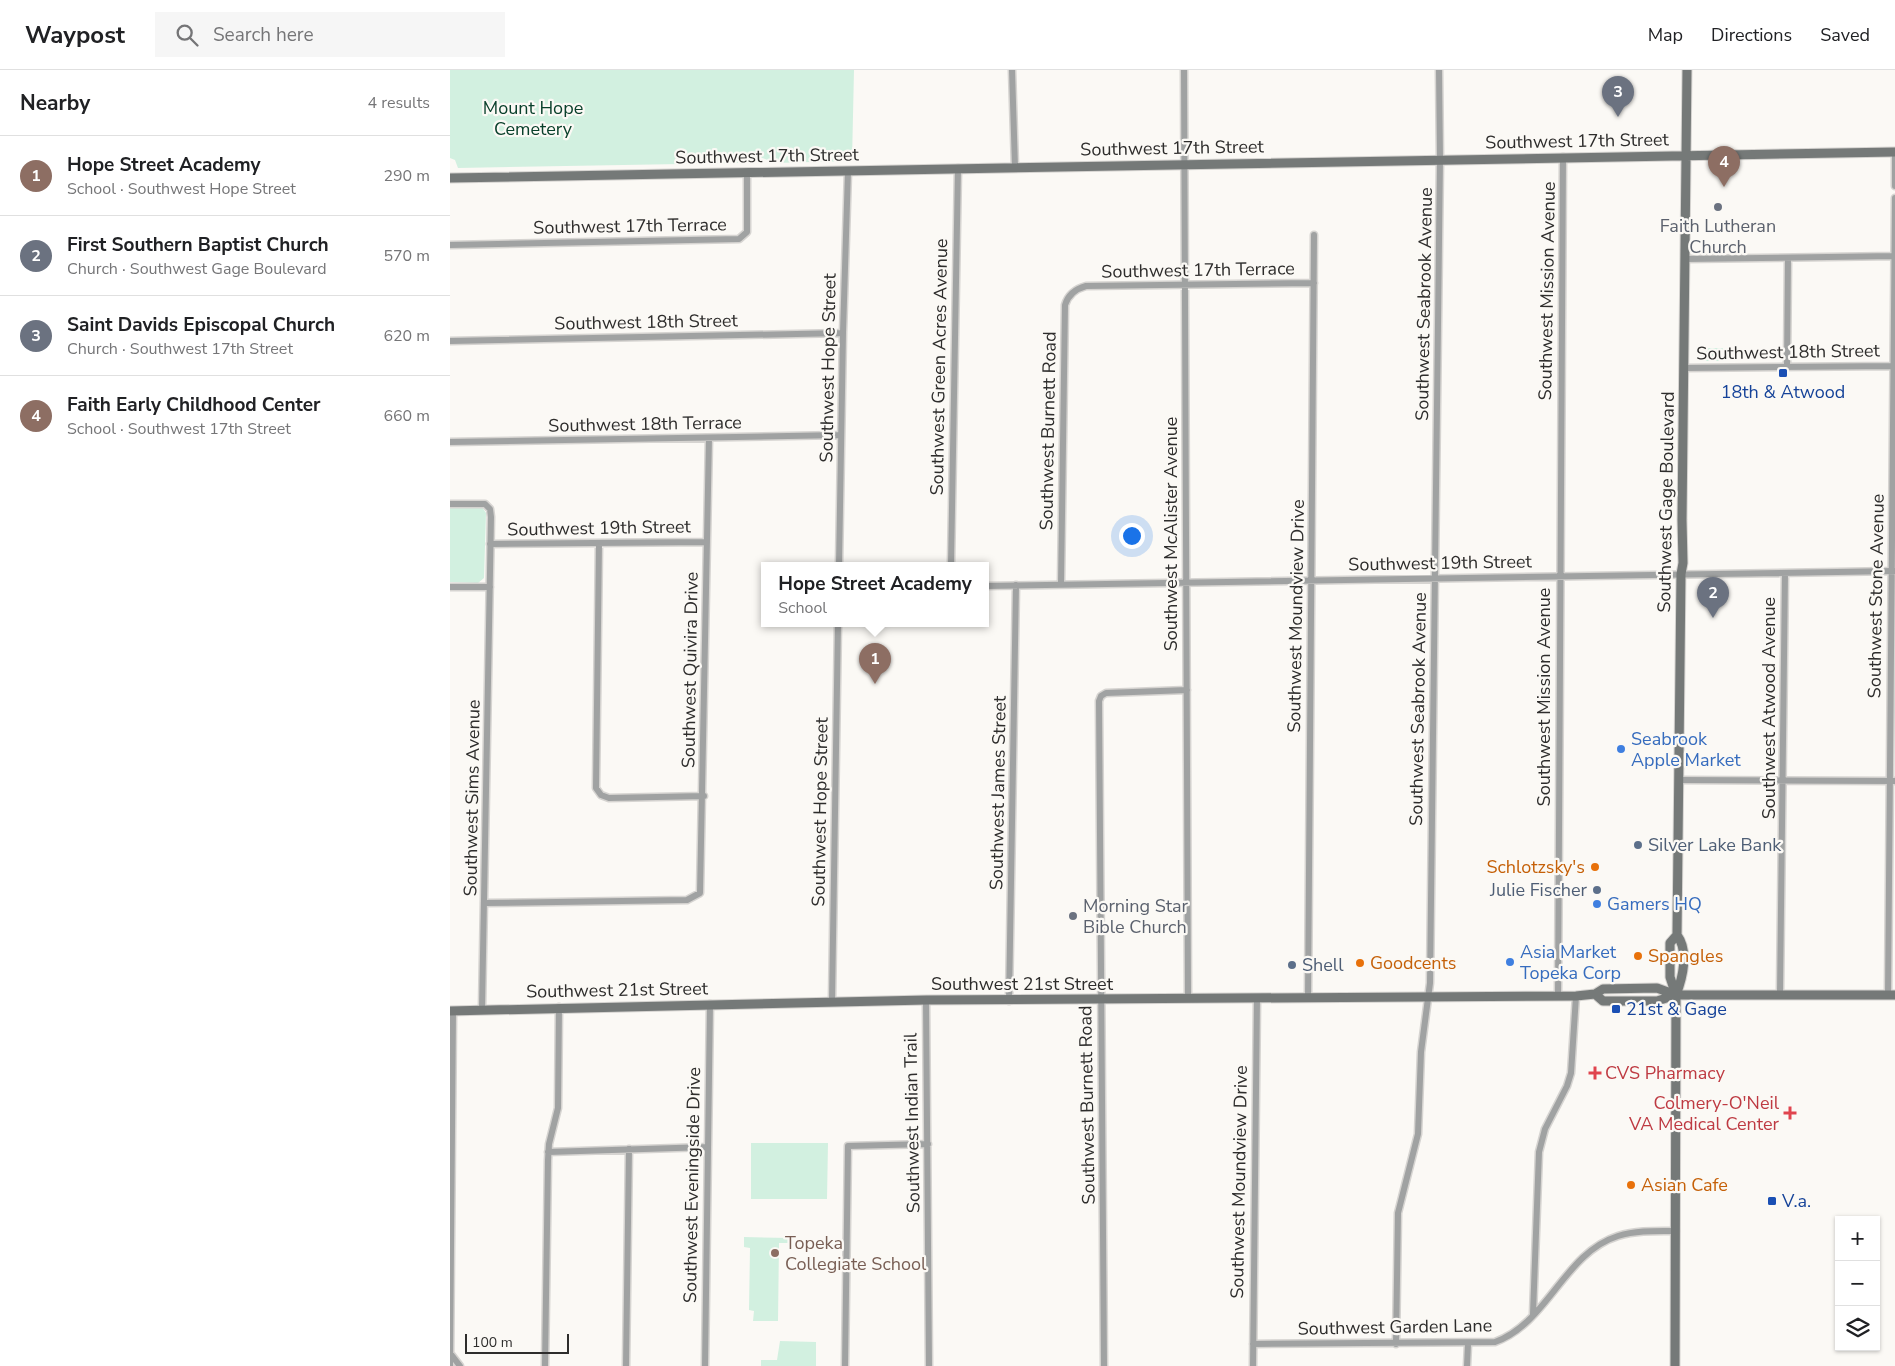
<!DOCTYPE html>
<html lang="en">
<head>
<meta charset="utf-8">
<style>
	body { margin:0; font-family:"Nunito Sans",sans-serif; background:#f6f6f6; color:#202124 }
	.controls { position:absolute; right:15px; bottom:15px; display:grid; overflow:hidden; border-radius:0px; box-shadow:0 1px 4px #0004 }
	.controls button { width:45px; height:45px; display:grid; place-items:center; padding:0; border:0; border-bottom:1px solid #e0e0e0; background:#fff; color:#202124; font:25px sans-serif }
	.scale { position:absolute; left:15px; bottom:12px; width:104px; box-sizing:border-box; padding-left:5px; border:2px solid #2e2d2c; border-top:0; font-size:14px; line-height:18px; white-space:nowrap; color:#2e2d2c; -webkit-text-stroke:4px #fbf9f5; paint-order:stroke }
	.you { position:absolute; left:681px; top:465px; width:18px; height:18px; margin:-12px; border:4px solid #fff; border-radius:50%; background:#1a73e8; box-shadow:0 0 0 8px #1a73e833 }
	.badge { display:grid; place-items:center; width:32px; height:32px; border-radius:50%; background:#111827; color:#fff; font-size:16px; font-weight:700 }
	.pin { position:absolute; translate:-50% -41px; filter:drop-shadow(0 1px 2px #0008) }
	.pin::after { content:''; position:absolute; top:26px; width:18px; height:15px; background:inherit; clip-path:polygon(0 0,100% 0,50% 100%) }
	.popup { position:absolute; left:311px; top:492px; width:228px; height:65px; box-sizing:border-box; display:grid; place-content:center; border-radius:0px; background:#fff; filter:drop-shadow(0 1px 4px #0005); font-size:16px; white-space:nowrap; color:#757577 }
	.popup b { font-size:19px; color:#202124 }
	.popup::after { content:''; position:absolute; left:50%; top:100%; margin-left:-10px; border:10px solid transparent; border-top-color:#fff }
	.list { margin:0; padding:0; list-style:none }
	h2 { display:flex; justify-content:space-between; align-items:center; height:65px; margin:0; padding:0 20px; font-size:21px }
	h2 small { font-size:16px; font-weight:400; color:#757577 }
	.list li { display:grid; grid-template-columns:32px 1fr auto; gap:15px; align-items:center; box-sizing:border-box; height:80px; padding:0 20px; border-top:1px solid #e0e0e0 }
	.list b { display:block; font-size:19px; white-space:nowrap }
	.list p { margin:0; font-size:16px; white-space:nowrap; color:#757577 }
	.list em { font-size:16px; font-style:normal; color:#757577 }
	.icon { flex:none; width:28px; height:28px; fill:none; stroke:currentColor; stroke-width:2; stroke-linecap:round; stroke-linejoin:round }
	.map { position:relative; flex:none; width:1445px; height:1296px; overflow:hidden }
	header { display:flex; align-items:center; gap:30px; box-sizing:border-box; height:70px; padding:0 25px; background:#fff; border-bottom:1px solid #e0e0e0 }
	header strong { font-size:24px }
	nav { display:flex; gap:28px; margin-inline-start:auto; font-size:18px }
	.search { width:350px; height:45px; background:#f6f6f6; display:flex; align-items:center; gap:12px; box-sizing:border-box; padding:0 18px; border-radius:0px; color:#757577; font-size:19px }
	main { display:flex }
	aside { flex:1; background:#fff }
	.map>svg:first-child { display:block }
</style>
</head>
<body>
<header>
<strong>Waypost</strong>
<div class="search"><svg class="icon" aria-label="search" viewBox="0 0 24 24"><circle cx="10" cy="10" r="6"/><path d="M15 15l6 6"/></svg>Search here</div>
<nav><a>Map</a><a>Directions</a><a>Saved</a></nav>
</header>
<main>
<aside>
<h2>Nearby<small>4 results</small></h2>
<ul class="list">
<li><span class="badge" style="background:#8d6e63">1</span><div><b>Hope Street Academy</b><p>School · Southwest Hope Street</p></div><em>290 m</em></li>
<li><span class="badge" style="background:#6b7280">2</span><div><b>First Southern Baptist Church</b><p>Church · Southwest Gage Boulevard</p></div><em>570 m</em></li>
<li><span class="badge" style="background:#6b7280">3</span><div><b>Saint Davids Episcopal Church</b><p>Church · Southwest 17th Street</p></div><em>620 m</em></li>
<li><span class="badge" style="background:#8d6e63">4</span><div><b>Faith Early Childhood Center</b><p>School · Southwest 17th Street</p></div><em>660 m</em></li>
</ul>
</aside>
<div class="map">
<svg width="1445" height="1296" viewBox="0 0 1445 1296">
	<rect width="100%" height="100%" fill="#fbf9f5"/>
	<path fill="#d2f0e0" d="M0 0H404L402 91 323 93C309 85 303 86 289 93L8 98 5 90 0 88Z
		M1256 278H1273L1269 291H1256Z
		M32 437 36 443 34 508 28 513 0 512V438Z
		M301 1073H378L377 1129H301Z
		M294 1167 340 1168V1173H329L328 1251H303L304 1241 299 1240 300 1178 294 1177Z
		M330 1271 366 1272V1296H311V1290H327Z"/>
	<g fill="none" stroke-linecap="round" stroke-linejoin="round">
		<g stroke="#d6d4d1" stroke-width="9">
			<path id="street" d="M562 0 565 97
				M734 0 738 928
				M1445 82V116
				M0 175 289 169 297 162V102
				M1235 189 1444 186
				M0 271 393 263
				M1337 296 1338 188
				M1234 298 1444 296
				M0 372 391 365
				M0 434H35L40 439 41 447 32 939
				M149 473 146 718 151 725 159 728 254 726
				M40 474 257 472
				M389 495 393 263 398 101
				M501 495 508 98
				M611 514 615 235C618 225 625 219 636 216L864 213
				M535 516 1445 501
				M0 517H40
				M1229 710 1445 711
				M35 833 237 830 250 823 259 368
				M1330 923 1335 503
				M1438 925 1445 128
				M1108 926 1113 87
				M858 928 864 165
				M476 930 479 1296
				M382 931 388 553
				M559 931 566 515
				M98 1082 258 1077
				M1083 1244 1089 1082 1095 1059 1117 1016 1121 1003 1126 926
				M803 1274 1045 1272C1098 1253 1114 1183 1168 1166 1187 1160 1207 1161 1226 1161
				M946 1274 948 1143 968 1064 971 982 980 913 990 89 989 0
				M0 1283 10 1296
				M0 1296 3 941
				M95 1296 98 1090 99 1074 108 1038 109 937
				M176 1296 179 1079
				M255 1296 260 934
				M395 1296 398 1076 478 1074
				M654 1296 649 631 651 626 656 623 737 620
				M803 1296 807 928
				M1017 1296 1018 1274"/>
		</g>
		<g stroke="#d6d4d1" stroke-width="11">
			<path id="secondary" d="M0 108 1445 82
				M1145 924 1153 931H1207L1226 925H1445
				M1226 925C1233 907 1239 881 1227 865L1231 504 1233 493 1232 450 1237 0
				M0 941 476 930 1126 926 1145 924 1153 919 1207 918 1226 925
				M1225 1296 1226 925 1220 907V873L1227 865"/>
		</g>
		<use href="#street" stroke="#a0a2a2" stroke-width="6"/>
		<use href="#secondary" stroke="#757978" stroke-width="9"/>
	</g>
	<g fill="#6b7280" stroke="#fbf9f5" stroke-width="2">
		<circle cx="1268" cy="137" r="5"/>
		<circle cx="623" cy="846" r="5"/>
	</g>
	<g fill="#1a4fb4" stroke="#fbf9f5" stroke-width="2">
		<rect x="1328" y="298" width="10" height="10" rx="2.5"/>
		<rect x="1161" y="934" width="10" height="10" rx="2.5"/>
		<rect x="1317" y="1126" width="10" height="10" rx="2.5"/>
	</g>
	<g fill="#3f7fe0" stroke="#fbf9f5" stroke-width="2">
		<circle cx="1171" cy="679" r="5"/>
		<circle cx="1147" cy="834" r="5"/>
		<circle cx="1060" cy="892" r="5"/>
	</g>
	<g fill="#5c6f8a" stroke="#fbf9f5" stroke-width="2">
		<circle cx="1188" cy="775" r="5"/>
		<circle cx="1147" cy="820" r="5"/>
		<circle cx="842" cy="895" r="5"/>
	</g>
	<g fill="#e8710a" stroke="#fbf9f5" stroke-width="2">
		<circle cx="1145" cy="797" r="5"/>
		<circle cx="1188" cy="886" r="5"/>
		<circle cx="910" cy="893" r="5"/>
		<circle cx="1181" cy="1115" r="5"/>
	</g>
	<g fill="#e0444e" stroke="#fbf9f5" stroke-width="2">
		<path d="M1142.5 995.5h5v5h5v5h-5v5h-5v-5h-5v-5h5z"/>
		<path d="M1337.5 1035.5h5v5h5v5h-5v5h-5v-5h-5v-5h5z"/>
	</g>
	<circle fill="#8d6e63" stroke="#fbf9f5" stroke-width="2" cx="325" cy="1183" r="5"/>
	<g text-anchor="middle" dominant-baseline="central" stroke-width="4.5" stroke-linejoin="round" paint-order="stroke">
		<g font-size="18" fill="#09402b" stroke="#fbf9f5">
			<text x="83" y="38">Mount Hope<tspan x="83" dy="21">Cemetery</tspan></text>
		</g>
		<g font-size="18" fill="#2e2d2c" stroke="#fbf9f5">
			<text transform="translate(1127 71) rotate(-1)">Southwest 17th Street</text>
			<text transform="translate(722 78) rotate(-1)">Southwest 17th Street</text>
			<text transform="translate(317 86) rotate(-1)">Southwest 17th Street</text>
			<text transform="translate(180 156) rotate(-1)">Southwest 17th Terrace</text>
			<text transform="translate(748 200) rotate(-1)">Southwest 17th Terrace</text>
			<text transform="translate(1097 221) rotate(-89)">Southwest Mission Avenue</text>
			<text transform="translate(974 234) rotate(-89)">Southwest Seabrook Avenue</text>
			<text transform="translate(196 252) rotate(-1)">Southwest 18th Street</text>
			<text transform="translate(1338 282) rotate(-1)">Southwest 18th Street</text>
			<text transform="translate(489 297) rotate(-89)">Southwest Green Acres Avenue</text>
			<text transform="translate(378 298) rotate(-89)">Southwest Hope Street</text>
			<text transform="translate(195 354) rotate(-1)">Southwest 18th Terrace</text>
			<text transform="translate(598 361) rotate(-89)">Southwest Burnett Road</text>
			<text transform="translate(1216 432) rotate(-89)">Southwest Gage Boulevard</text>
			<text transform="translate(149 458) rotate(-1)">Southwest 19th Street</text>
			<text transform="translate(721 464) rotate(-90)">Southwest McAlister Avenue</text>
			<text transform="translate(990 493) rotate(-1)">Southwest 19th Street</text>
			<text transform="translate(1426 526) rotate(-89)">Southwest Stone Avenue</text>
			<text transform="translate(846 546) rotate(-89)">Southwest Moundview Drive</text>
			<text transform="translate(240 600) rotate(-89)">Southwest Quivira Drive</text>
			<text transform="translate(1094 627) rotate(-90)">Southwest Mission Avenue</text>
			<text transform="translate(1319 638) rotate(-90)">Southwest Atwood Avenue</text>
			<text transform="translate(968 639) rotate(-89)">Southwest Seabrook Avenue</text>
			<text transform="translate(548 723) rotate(-89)">Southwest James Street</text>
			<text transform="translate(22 728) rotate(-89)">Southwest Sims Avenue</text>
			<text transform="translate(370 742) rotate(-89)">Southwest Hope Street</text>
			<text x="572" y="914">Southwest 21st Street</text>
			<text transform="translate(167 920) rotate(-1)">Southwest 21st Street</text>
			<text transform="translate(637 1035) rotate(-91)">Southwest Burnett Road</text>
			<text transform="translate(462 1053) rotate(-91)">Southwest Indian Trail</text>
			<text transform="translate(789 1112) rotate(-89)">Southwest Moundview Drive</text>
			<text transform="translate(242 1115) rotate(-89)">Southwest Eveningside Drive</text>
			<text transform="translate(945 1257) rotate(-1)">Southwest Garden Lane</text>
		</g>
		<g font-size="18" fill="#5b616d" stroke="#fbf9f5">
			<text x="1268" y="156">Faith Lutheran<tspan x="1268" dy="21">Church</tspan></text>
			<text x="633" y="836" text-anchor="start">Morning Star<tspan x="633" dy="21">Bible Church</tspan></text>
		</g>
		<g font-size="18" fill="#164399" stroke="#fbf9f5" text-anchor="start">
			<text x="1333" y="322" text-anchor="middle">18th &amp; Atwood</text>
			<text x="1176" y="939">21st &amp; Gage</text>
			<text x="1332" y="1131">V.a.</text>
		</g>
		<g font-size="18" fill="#366cbe" stroke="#fbf9f5" text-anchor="start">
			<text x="1181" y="669">Seabrook<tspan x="1181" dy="21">Apple Market</tspan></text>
			<text x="1157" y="834">Gamers HQ</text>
			<text x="1070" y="882">Asia Market<tspan x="1070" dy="21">Topeka Corp</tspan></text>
		</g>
		<g font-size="18" fill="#4e5e75" stroke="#fbf9f5" text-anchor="start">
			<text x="1198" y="775">Silver Lake Bank</text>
			<text x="1137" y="820" text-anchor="end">Julie Fischer</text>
			<text x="852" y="895">Shell</text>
		</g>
		<g font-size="18" fill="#c56008" stroke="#fbf9f5" text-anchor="start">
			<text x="1135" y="797" text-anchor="end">Schlotzsky's</text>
			<text x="1198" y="886">Spangles</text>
			<text x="920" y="893">Goodcents</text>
			<text x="1191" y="1115">Asian Cafe</text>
		</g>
		<g font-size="18" fill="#be3a42" stroke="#fbf9f5" text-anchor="start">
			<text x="1155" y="1003">CVS Pharmacy</text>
			<text x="1329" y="1033" text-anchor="end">Colmery-O'Neil<tspan x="1329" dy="21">VA Medical Center</tspan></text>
		</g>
		<g font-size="18" fill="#785e54" stroke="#fbf9f5" text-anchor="start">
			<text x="335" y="1173">Topeka<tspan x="335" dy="21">Collegiate School</tspan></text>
		</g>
	</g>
</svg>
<div class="controls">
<button>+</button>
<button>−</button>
<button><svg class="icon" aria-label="layers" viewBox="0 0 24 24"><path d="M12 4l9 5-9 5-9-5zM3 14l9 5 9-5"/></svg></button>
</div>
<div class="scale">100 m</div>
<div class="you"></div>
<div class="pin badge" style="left:425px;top:614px;background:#8d6e63">1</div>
<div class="popup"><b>Hope Street Academy</b>School</div>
<div class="pin badge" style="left:1263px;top:548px;background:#6b7280">2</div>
<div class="pin badge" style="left:1168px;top:47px;background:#6b7280">3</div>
<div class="pin badge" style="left:1274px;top:117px;background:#8d6e63">4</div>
</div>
</main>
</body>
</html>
